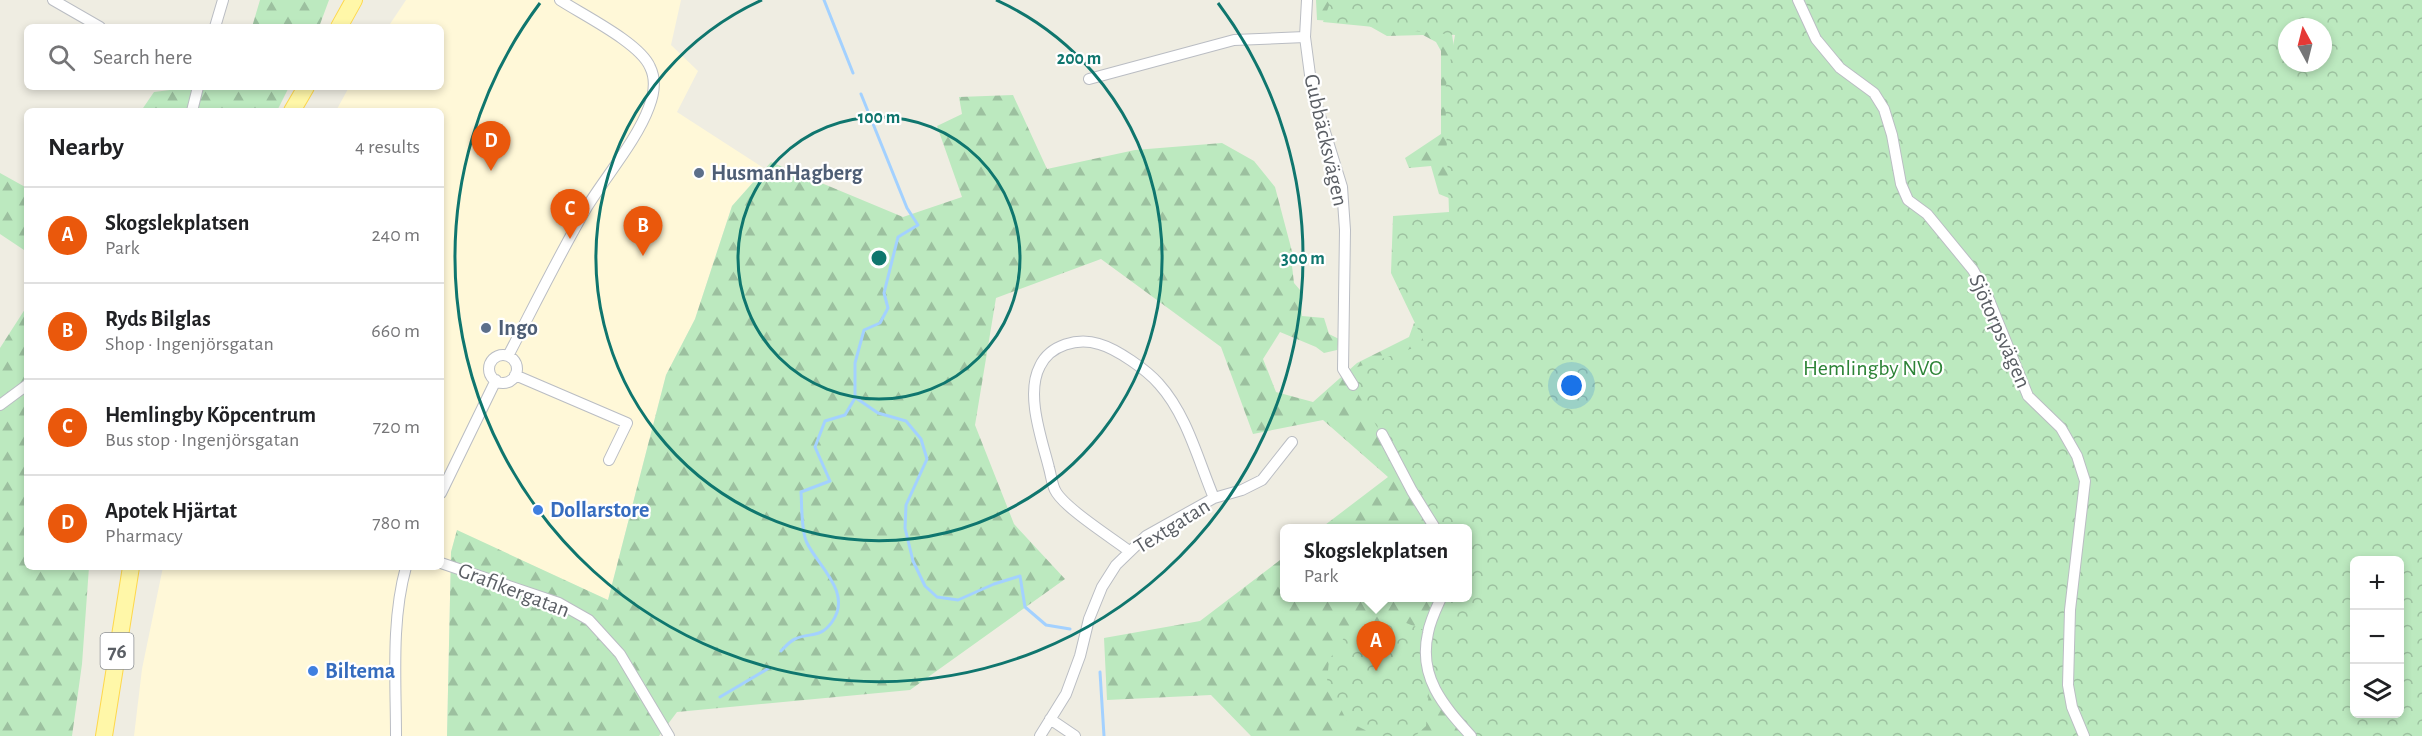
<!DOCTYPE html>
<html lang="en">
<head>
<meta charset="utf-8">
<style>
	body { margin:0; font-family:"Alegreya Sans",sans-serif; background:#f6f6f6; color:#202124 }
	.controls { position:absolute; right:18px; bottom:18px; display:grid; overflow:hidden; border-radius:9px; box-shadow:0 3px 9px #0003 }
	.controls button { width:54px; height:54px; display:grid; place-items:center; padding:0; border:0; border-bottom:2px solid #e0e0e0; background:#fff; color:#202124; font:30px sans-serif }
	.compass { position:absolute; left:2278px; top:18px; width:54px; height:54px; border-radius:50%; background:#fff; box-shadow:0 3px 9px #0003; rotate:353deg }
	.you { position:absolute; left:1572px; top:386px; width:21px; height:21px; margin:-15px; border:4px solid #fff; border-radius:50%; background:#1a73e8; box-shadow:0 0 0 9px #1a73e833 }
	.badge { display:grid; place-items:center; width:39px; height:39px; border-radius:50%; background:#ea580c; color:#fff; font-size:20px; font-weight:700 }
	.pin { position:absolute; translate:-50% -50px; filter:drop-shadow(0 2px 3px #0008) }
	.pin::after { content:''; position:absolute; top:32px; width:21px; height:18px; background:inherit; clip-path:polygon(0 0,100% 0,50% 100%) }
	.popup { position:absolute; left:1280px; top:524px; width:192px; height:78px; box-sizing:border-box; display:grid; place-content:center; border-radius:9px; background:#fff; filter:drop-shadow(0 2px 4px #0005); font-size:20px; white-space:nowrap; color:#757577 }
	.popup b { font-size:22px; color:#202124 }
	.popup::after { content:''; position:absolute; left:50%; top:100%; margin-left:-12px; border:12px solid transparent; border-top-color:#fff }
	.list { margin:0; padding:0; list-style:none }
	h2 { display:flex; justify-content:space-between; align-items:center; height:78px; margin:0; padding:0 24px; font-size:26px }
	h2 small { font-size:20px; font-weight:400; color:#757577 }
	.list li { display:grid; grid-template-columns:39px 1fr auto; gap:18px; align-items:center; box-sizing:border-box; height:96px; padding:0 24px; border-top:2px solid #e0e0e0 }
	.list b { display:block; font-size:22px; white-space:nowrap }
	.list p { margin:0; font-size:20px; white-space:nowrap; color:#757577 }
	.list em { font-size:20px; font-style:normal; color:#757577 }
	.icon { flex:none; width:33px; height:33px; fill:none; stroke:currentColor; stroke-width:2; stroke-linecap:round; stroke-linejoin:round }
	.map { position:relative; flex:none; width:2422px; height:736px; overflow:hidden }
	.search { position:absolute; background:#fff; box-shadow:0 3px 9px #0003; left:24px; top:24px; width:420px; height:66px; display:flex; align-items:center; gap:15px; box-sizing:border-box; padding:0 21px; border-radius:9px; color:#757577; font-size:22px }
	.panel { position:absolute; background:#fff; box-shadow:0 3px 9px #0003; left:24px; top:108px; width:420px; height:462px; border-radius:9px }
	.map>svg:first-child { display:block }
</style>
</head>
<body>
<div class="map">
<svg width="2422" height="736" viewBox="0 0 2422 736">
	<defs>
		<pattern id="forest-firs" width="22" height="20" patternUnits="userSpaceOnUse" patternTransform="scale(1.5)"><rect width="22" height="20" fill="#bce9bf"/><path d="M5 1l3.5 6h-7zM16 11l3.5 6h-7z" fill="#9cc09f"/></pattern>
		<pattern id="park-crowns" width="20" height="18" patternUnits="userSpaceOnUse" patternTransform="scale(1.5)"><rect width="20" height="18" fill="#bce9bf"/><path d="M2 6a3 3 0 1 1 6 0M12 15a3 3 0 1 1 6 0" fill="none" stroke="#9cc09f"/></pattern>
	</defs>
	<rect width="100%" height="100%" fill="#efede2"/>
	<path fill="#fff8d8" d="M406 0H681L671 45 698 71 677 112 765 169 732 206 695 319 666 375 608 600 457 531 451 552 447 736H134L142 669 163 567H441V111H336L349 87H441V27H388Z"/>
	<path fill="url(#forest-firs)" fill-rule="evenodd" d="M260 0H329L319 27H252Z
		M1316 0H1476L1451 28 1455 54 1723 0 1726 5 1777 0H2422V736H1251L1211 695 1107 700 1104 638 1200 621 1284 557V598H1468V528H1321L1388 477 1323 420 1253 434 1221 347 1101 259 996 298 975 425 1014 524 1065 579 910 690 677 712 659 736H447L451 552 457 530 608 600 666 375 695 319 732 206 771 162 903 217 962 197 937 126 962 114 959 97 1013 95 1047 169 1135 150 1222 143 1254 161 1275 187 1294 259 1292 266 1294 283 1300 290 1302 316 1324 318 1329 334 1339 339 1337 350 1324 353 1316 347 1280 332 1263 359 1276 392 1313 402 1357 363 1409 337 1414 323 1460 326 1461 203 1439 194 1431 166 1409 168 1405 158 1441 134V51L1436 42 1423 35 1387 36 1364 23 1317 20ZM2287 27H2323V63H2287ZM2354 560H2400V714H2354Z
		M194 87H289L277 111H141L154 92Z
		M0 173 27 188V252L0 234Z
		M27 306V567H89L82 664 72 736H0V348Z"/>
	<path fill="url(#park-crowns)" fill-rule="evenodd" d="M1331 0H2422V736H1471L1441 699 1425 659 1441 598H1468V528H1435L1353 385 1343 372 1425 344 1391 273 1393 216 1449 212 1445 91 1455 35 1323 22ZM2287 27H2323V63H2287ZM2354 560H2400V714H2354Z
		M1396 619 1424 630 1419 659 1429 690 1426 726 1415 736H1377L1347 721 1327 682 1329 660 1348 632 1372 630Z"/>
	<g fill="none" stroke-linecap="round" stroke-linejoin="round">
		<path stroke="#a3d1ff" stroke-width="3" d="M824 0 853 73
			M856 398 878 413 906 421 921 439 927 459 906 505 905 528 913 561 925 586 937 597 958 600 994 584 1020 576 1025 607 1046 625 1070 629
			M781 651C785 647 790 641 795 639 810 632 820 639 832 622 853 593 818 566 807 543 801 532 802 505 801 492L830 481 815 447 825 421 845 415 855 398V363L864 330 880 323 888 308 884 293 898 237 918 225 907 208 861 94
			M1100 672 1104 736
			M720 697 769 668"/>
		<g stroke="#babdc3" stroke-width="12">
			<path id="street" d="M53 0 100 27
				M1307 0 1305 37 1312 90 1342 187 1345 230 1343 369 1353 385
				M1798 0 1816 39 1840 68 1874 93 1884 109 1892 135 1901 184 1908 200 1927 214 1973 270 1987 295 2028 396 2061 428 2077 456 2085 481 2070 610 2068 685 2072 707 2084 736
				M215 27 223 0
				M1089 79 1234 40 1305 37
				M192 111 198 87
				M489 369a14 14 0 1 1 28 0a14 14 0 1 1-28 0Z
				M508 356C534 306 559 255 587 207 606 176 637 140 649 107 654 94 656 79 650 67 640 43 583 15 560 0
				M515 375 627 423 609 460
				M0 405 27 385
				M1382 434 1412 491 1435 528
				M441 493 496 380
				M1129 551C1112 538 1063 507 1055 490 1052 484 1051 475 1049 468 1042 440 1025 394 1040 366 1050 345 1078 337 1099 344 1117 349 1147 370 1159 384 1187 415 1198 460 1214 498
				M441 563 559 603 589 620 620 654 669 736
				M1441 598C1436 609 1430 621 1428 633 1418 677 1443 705 1471 736
				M1050 719 1075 736
				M396 736C396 680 391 621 406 567
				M1040 736 1066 694 1080 656 1089 619 1102 587 1116 565 1146 536 1214 498 1242 490 1262 480 1292 442"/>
		</g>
		<g stroke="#fed84c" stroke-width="18">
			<path id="primary" d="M339 27 354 0
				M292 111 306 87
				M104 736 131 567"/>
		</g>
		<use href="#street" stroke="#fff" stroke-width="10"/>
		<use href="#primary" stroke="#fff7a8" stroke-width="16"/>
	</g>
	<g fill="none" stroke="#0f766e" stroke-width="3">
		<circle cx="879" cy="258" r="141"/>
		<path d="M996 0A283 283 0 1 1 762 0"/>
		<path d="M1218 3A424 424 0 1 1 540 3"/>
	</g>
	<g fill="#5c6f8a" stroke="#fff" stroke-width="2">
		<circle cx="699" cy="173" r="6"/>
		<circle cx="486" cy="328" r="6"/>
	</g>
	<g fill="#3f7fe0" stroke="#fff" stroke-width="2">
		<circle cx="538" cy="510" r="6"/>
		<circle cx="313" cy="671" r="6"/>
	</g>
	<g text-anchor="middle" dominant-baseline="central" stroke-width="4.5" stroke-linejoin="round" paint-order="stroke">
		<rect fill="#fff" stroke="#8c8f93" stroke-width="1.5" x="100.5" y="633" width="33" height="36" rx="4.5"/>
		<g font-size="21" font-weight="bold" fill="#5b5f65">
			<text x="117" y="651">76</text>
		</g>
		<g font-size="22" fill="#5b5f65" stroke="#fff">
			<text transform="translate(1326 140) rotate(77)">Gubbäcksvägen</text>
			<text transform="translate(2000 331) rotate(66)">Sjötorpsvägen</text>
			<text transform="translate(1172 526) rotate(-32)">Textgatan</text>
			<text transform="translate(514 590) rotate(21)">Grafikergatan</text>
		</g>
		<g font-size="22" font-weight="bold" fill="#4e5e75" stroke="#fff" text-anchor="start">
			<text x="711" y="173">HusmanHagberg</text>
			<text x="498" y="328">Ingo</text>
		</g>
		<g font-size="22" fill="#2c8336" stroke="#fff">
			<text x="1873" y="368">Hemlingby NVO</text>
		</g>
		<g font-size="22" font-weight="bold" fill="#366cbe" stroke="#fff" text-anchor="start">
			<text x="550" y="510">Dollarstore</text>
			<text x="325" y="671">Biltema</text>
		</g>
	</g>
	<circle cx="879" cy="258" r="9" fill="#0f766e" stroke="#fff" stroke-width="3"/>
	<g font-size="18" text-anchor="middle" font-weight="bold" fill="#0f766e" stroke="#fff" stroke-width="4.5" stroke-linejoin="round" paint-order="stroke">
		<text x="1079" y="64">200 m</text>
		<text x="879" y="123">100 m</text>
		<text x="1303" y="264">300 m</text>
	</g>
</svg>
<div class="controls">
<button>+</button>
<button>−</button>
<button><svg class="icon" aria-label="layers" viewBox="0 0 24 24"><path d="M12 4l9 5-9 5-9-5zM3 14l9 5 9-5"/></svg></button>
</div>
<svg class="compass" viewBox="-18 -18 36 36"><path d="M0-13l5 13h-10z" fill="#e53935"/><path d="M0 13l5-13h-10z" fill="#757577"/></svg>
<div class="you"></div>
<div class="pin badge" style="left:1376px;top:671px">A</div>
<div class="popup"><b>Skogslekplatsen</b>Park</div>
<div class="pin badge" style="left:643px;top:256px">B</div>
<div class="pin badge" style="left:570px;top:239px">C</div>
<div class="pin badge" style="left:491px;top:171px">D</div>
<div class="search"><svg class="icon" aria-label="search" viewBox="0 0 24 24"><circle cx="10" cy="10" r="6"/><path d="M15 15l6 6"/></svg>Search here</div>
<section class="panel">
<h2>Nearby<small>4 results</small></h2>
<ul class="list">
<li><span class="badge">A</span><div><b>Skogslekplatsen</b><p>Park</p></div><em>240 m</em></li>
<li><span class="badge">B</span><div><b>Ryds Bilglas</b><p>Shop · Ingenjörsgatan</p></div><em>660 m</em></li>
<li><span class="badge">C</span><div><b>Hemlingby Köpcentrum</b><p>Bus stop · Ingenjörsgatan</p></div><em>720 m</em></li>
<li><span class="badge">D</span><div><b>Apotek Hjärtat</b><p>Pharmacy</p></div><em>780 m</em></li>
</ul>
</section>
</div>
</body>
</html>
